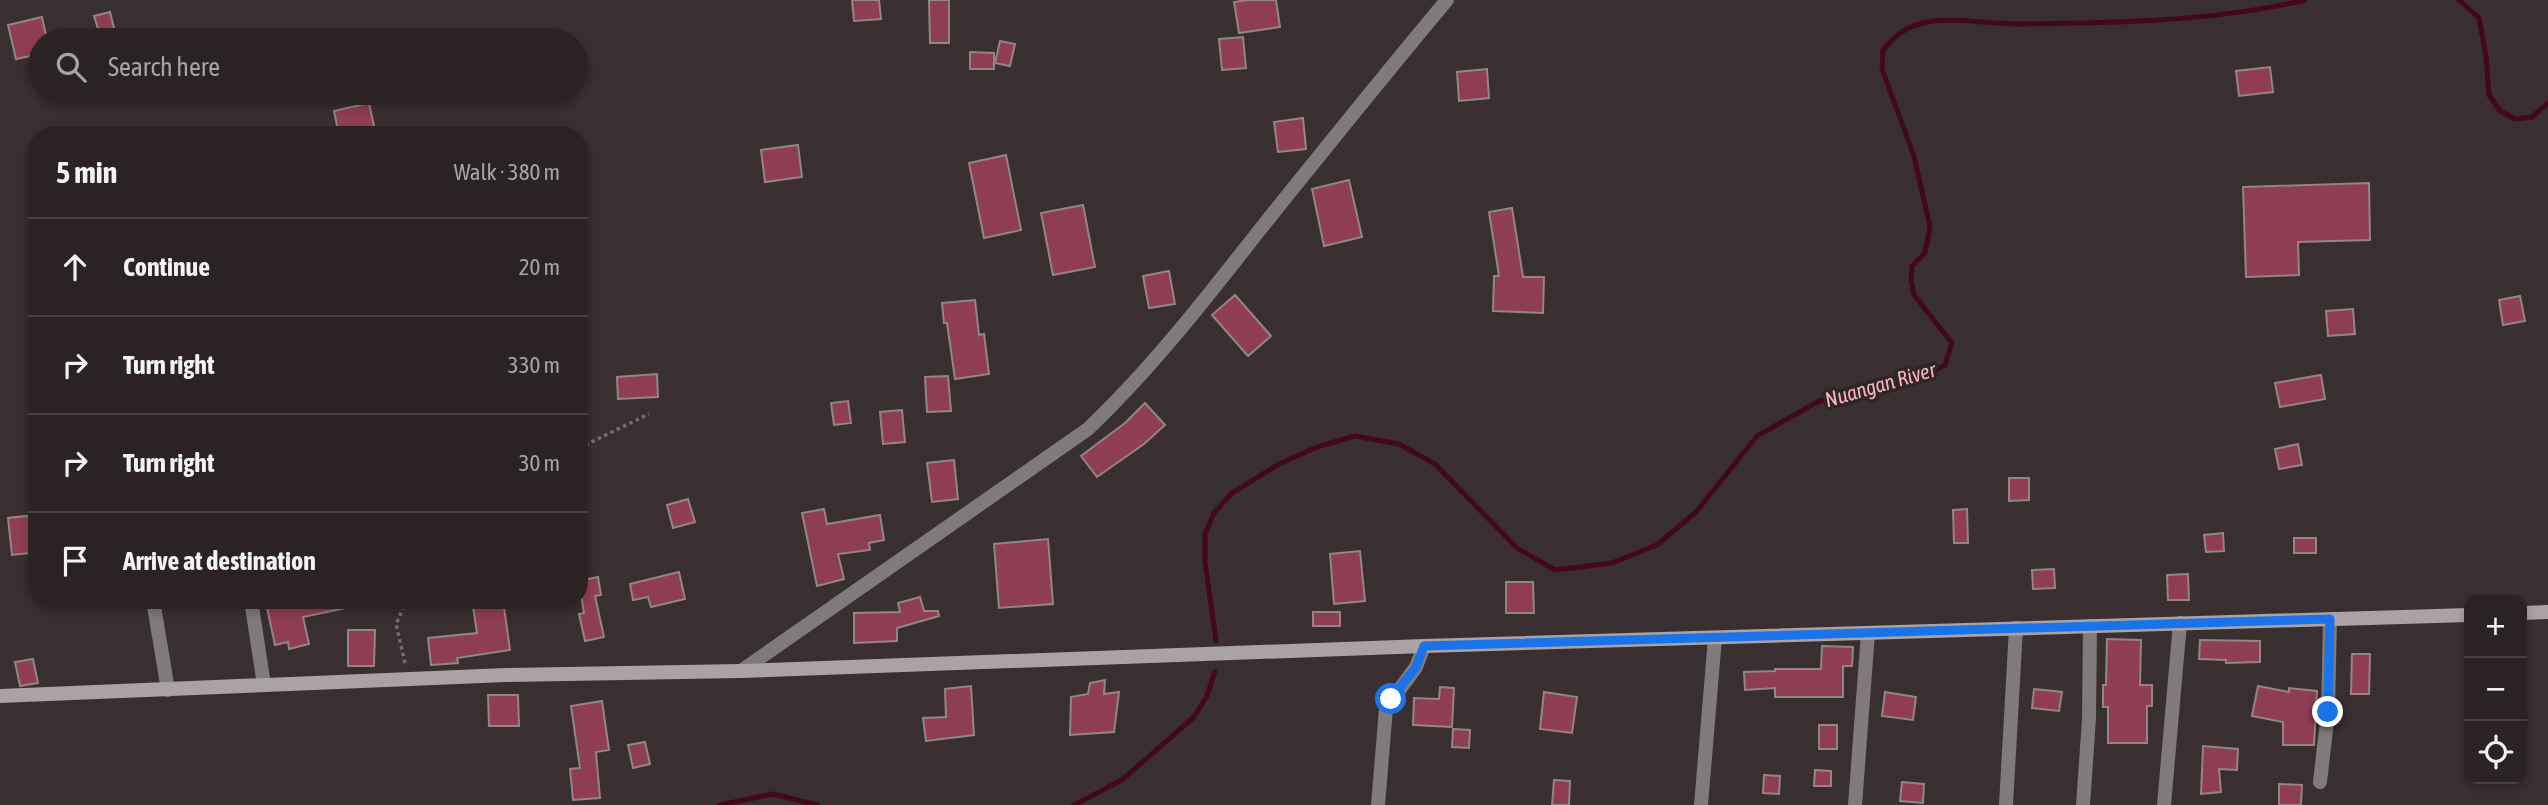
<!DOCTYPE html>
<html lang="en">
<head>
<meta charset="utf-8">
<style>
	body { margin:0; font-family:"Asap Condensed",sans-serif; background:#372f31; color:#f1f3f6 }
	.controls { position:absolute; right:21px; bottom:21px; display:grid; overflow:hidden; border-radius:14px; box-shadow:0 4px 10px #0003 }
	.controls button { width:63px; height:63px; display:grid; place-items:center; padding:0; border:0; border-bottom:2px solid #473f41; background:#2b2224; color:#f1f3f6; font:35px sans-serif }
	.stop { position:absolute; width:21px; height:21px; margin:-16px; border:5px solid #1a73e8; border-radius:50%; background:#fff }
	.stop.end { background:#1a73e8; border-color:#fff; box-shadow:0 2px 7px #0008 }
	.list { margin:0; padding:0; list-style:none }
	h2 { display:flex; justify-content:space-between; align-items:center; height:91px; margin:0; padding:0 28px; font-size:30px }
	h2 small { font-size:23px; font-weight:400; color:#a6a4a6 }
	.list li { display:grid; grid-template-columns:46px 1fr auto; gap:21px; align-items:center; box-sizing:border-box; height:98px; padding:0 28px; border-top:2px solid #473f41 }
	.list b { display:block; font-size:26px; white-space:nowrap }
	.list em { font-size:23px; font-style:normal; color:#a6a4a6 }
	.icon { flex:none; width:38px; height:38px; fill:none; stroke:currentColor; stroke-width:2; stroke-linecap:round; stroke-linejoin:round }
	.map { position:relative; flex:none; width:2548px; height:805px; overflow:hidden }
	.search { position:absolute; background:#2b2224; box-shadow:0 4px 10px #0003; left:28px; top:28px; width:560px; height:77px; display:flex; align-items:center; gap:18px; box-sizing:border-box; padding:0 24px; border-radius:38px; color:#a6a4a6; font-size:26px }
	.panel { position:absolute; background:#2b2224; box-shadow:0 4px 10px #0003; left:28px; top:126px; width:560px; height:483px; border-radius:28px }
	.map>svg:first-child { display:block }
</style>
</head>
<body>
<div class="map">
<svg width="2548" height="805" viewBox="0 0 2548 805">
	<rect width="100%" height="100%" fill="#392e30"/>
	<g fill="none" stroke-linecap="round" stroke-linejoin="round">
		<path stroke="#43071d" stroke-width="5" d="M2459 0 2479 18 2486 56 2489 95 2500 111 2515 119 2532 117 2548 103
			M1216 641 1205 561V534L1214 513 1232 493 1279 464 1317 447 1355 436 1399 444 1435 464 1517 548 1555 570 1612 563 1657 545 1696 512 1757 436 1819 401 1923 375 1945 365 1952 343 1914 295 1911 280 1912 266 1925 253 1930 227 1914 156 1882 69 1883 50C1897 34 1905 27 1927 22 1949 17 1993 24 2018 24 2113 23 2212 22 2305 0
			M720 805 773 794 817 805
			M1074 805 1122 780 1194 717 1207 696 1215 671"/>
	</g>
	<path fill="#8f3d53" stroke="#928587" stroke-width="2" d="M852 0H879L881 19 854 21Z
		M929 0H949V43H930Z
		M1248 0H1276L1280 27 1239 33 1234 2Z
		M110 12 114 28 99 32 94 16Z
		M42 17 47 40H40V54L16 59 8 25Z
		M1243 37 1246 68 1222 70 1219 39Z
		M1000 41 1015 44 1010 66 995 63Z
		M970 52 994 53V69H970Z
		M2270 67 2273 92 2239 96 2236 71Z
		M1487 69 1489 98 1459 101 1457 72Z
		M369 103 376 135H339L334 111Z
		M1303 118 1306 149 1278 152 1274 122Z
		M798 145 802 177 765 182 761 150Z
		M1006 155 1021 230 984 238 969 163Z
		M1349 180 1362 237 1324 246 1312 189Z
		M2369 183 2370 240 2298 242 2299 275 2246 277 2243 187Z
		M1083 205 1095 267 1053 275 1041 213Z
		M1512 208 1523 277H1544L1543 313 1493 311 1494 276H1499L1489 212Z
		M1169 271 1175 304 1149 308 1143 276Z
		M1235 295 1271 336 1248 356 1212 315Z
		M2520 296 2525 321 2503 325 2499 300Z
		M975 300 979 335 984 334 989 374 955 379 947 323H944L942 303Z
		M2353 309 2355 334 2328 336 2326 311Z
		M657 374 658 397 618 399 617 377Z
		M2321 375 2325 399 2280 407 2275 383Z
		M948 376 951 411 927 412 925 377Z
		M848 401 851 423 834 425 831 403Z
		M1145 403 1165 425 1144 444 1097 477 1081 456 1125 423Z
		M902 410 905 442 883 444 880 412Z
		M2298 444 2302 465 2279 469 2275 449Z
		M954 460 958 499 932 502 927 463Z
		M2009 478H2029V500L2009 501Z
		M688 499 695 522 673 528 667 505Z
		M824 509 827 524 880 515 884 540 869 543 870 550 838 554 844 579 817 586 802 513Z
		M1967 509 1968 543H1954L1953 510Z
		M35 515 37 552 12 555 8 518Z
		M2223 533 2224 551 2206 552 2204 535Z
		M2294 538H2316V553H2294Z
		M1048 539 1053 604 999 608 994 544Z
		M1360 551 1365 601 1334 604 1330 554Z
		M2054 569 2055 588 2033 589 2032 570Z
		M679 572 685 599 651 607 648 597 633 600 630 584Z
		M2188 574 2189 600H2168L2167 575Z
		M598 577 601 595 595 596 604 637 585 641 579 614 584 613 579 581Z
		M1506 582H1533L1534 613H1506Z
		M920 597 924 611H938L939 616 897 628V641L854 643V613L900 612 898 603Z
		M278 600H351V607L303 617 309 644 289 649 288 642 275 645 266 603Z
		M472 600H503L510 650 457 658 458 663 431 665 428 638 477 633Z
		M1313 612H1340V626H1313Z
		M348 630H375L374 666H348Z
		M2107 639 2141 640 2140 685H2152V706H2147V743H2108V707H2103V685H2106Z
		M2200 640 2260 641V662L2226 663V660L2199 659Z
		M1822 646 1853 647 1852 666H1843V697H1775V688L1745 690 1744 672 1775 671V669H1821Z
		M2352 654H2370L2369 694H2351Z
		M33 659 38 683 20 686 15 662Z
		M1105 680 1104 694 1119 692 1114 732 1070 735 1071 697 1088 694 1090 683Z
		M971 686 974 735 926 741 923 718 946 717 945 689Z
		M2258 686 2289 692V688L2317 691 2314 745H2283V722L2252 716Z
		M1440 687 1454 688 1452 727 1413 725 1414 698 1439 699Z
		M2034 689 2062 692 2059 711 2032 708Z
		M1544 692 1577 697 1572 733 1540 729Z
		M1885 692 1916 697 1913 720 1882 716Z
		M488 695H518L519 726H489Z
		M602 701 609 750 596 752 600 798 573 800 570 769 580 768 571 706Z
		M1819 725H1837V749H1819Z
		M1453 729 1470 730 1469 748 1452 747Z
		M645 742 650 764 633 768 628 745Z
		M2203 746 2238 749 2237 770 2219 769 2221 792 2201 794Z
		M1815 770 1831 771V786H1814Z
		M1764 775 1780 776 1779 794 1763 793Z
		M1554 780 1570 781 1569 805H1552Z
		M1902 782 1924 784 1923 803 1900 801Z
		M2279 784 2302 785 2301 805H2279Z"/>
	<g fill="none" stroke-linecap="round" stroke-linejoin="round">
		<path stroke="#766c6e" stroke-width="3.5" stroke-dasharray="3.5 3.5" stroke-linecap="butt" d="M579 448 649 414
			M405 663 396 624 407 600"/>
		<path stroke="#7f7a7b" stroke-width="14" d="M153 600 168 690
			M251 600 264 685
			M741 671 1088 429C1153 367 1207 297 1262 227 1323 151 1384 75 1447 0
			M2320 782 2328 712 2330 619
			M1378 805 1386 708 1416 667 1424 646
			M1701 805 1715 638
			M1855 805 1868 633
			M2006 805 2016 628
			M2083 805 2089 719 2090 626
			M2164 805 2180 623"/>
		<path stroke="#aba2a4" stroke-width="14" d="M2522 613 2548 612
			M0 696 506 675 741 671 1424 646 2469 615"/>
	</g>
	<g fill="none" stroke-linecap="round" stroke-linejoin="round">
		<path stroke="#1a73e8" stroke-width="9" d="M1391 699 1416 667 1424 646 2330 619 2328 712"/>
	</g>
	<g text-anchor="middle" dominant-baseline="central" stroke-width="7" stroke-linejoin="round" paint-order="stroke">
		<g font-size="21" font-style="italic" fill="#fbb3c2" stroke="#2f2527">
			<text transform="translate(1880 384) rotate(-16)">Nuangan River</text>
		</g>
	</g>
</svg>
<div class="controls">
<button>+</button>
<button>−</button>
<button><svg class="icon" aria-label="locate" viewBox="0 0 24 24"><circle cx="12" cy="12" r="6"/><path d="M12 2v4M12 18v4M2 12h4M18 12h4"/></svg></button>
</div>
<div class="stop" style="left:1391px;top:699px"></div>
<div class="stop end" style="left:2328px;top:712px"></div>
<div class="search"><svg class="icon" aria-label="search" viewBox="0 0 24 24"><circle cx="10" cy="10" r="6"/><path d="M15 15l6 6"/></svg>Search here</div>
<section class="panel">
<h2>5 min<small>Walk · 380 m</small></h2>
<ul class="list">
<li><svg class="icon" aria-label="ahead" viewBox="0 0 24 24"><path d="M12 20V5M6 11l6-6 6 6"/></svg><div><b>Continue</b></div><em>20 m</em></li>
<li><svg class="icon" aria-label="right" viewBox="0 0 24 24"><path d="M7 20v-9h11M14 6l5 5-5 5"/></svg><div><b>Turn right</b></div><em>330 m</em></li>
<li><svg class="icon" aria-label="right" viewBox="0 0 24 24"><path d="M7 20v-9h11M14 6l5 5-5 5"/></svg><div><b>Turn right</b></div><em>30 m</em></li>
<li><svg class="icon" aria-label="arrive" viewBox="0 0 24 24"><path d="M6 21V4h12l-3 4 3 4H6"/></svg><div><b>Arrive at destination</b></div></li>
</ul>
</section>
</div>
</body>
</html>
